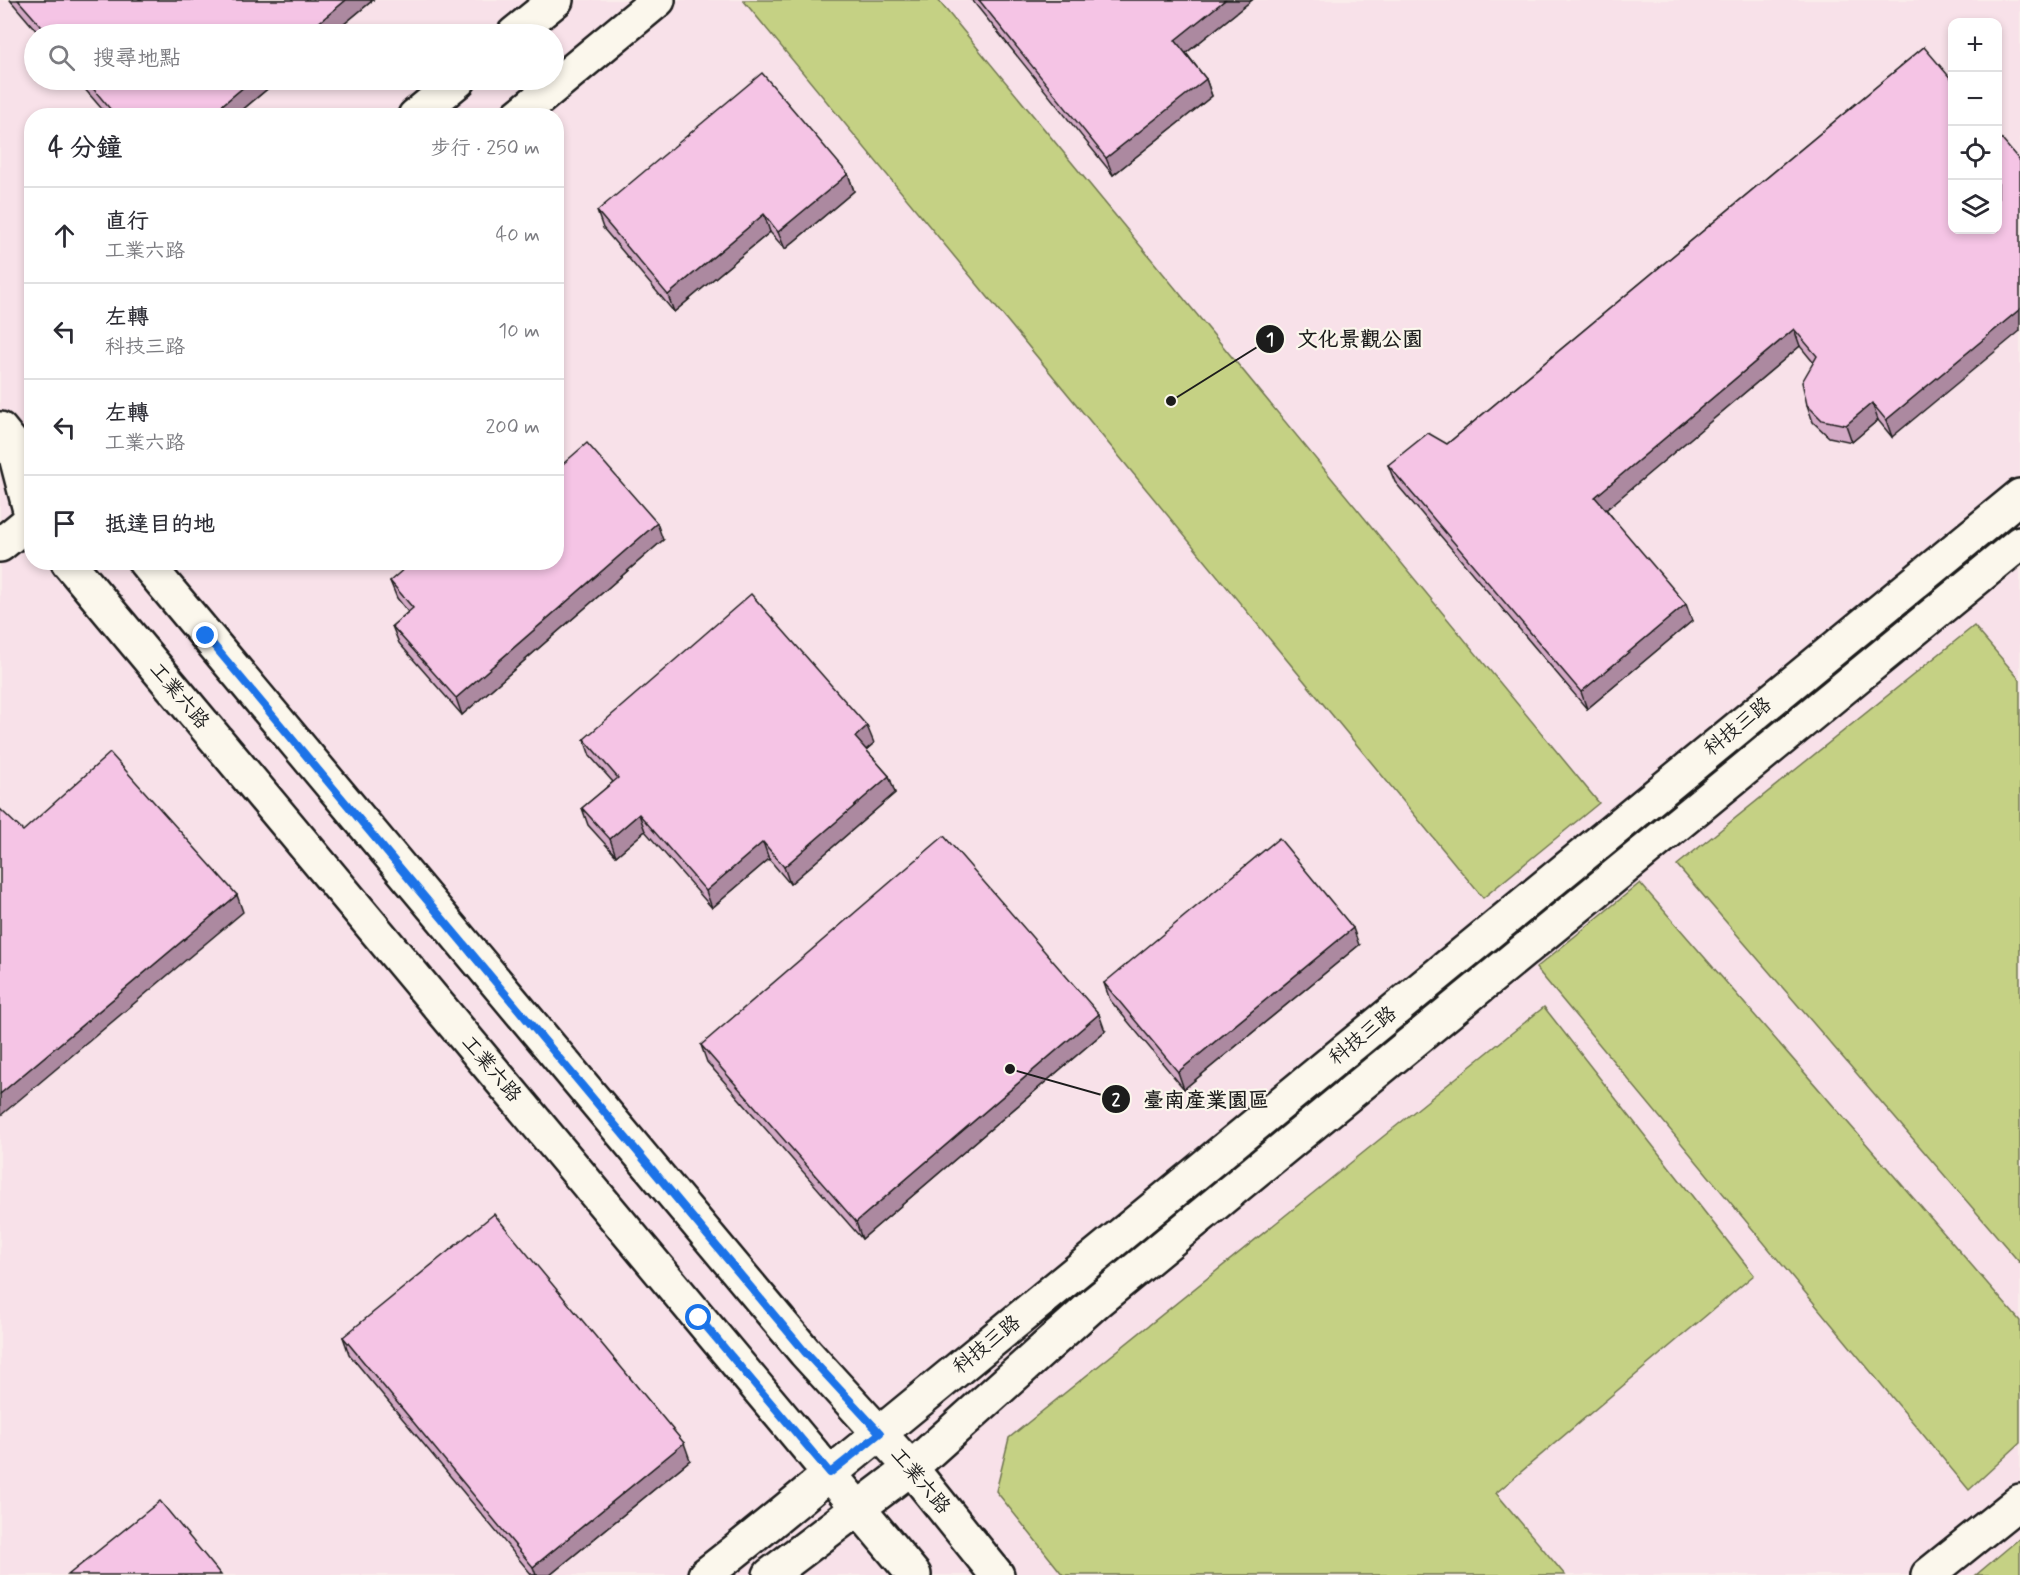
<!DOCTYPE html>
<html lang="zh-TW">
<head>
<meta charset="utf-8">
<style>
	body { margin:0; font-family:Mynerve,"LXGW WenKai TC",sans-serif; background:#f2f2f3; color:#2b2b33 }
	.controls { position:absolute; right:18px; top:18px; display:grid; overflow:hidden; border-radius:12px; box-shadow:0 3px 9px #0003 }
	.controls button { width:54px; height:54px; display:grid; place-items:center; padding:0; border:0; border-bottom:2px solid #e1e1e2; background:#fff; color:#2b2b33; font:30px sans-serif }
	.stop { position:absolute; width:18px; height:18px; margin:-14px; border:4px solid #1a73e8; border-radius:50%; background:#fff }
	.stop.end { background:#1a73e8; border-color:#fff; box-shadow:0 2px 6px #0008 }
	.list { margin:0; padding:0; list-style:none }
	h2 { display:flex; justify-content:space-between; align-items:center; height:78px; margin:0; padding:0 24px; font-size:26px }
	h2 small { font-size:20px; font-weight:400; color:#7c7c81 }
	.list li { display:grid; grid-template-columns:39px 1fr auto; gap:18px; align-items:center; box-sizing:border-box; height:96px; padding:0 24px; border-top:2px solid #e1e1e2 }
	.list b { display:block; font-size:22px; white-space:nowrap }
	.list p { margin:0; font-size:20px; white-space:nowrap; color:#7c7c81 }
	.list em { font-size:20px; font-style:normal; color:#7c7c81 }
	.icon { flex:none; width:33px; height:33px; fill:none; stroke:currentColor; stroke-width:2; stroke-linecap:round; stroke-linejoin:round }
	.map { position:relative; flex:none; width:2020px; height:1575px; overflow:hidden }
	.search { position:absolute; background:#fff; box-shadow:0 3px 9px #0003; left:24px; top:24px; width:540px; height:66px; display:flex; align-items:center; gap:15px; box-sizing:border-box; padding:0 21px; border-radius:33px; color:#7c7c81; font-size:22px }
	.panel { position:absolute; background:#fff; box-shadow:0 3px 9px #0003; left:24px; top:108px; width:540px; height:462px; border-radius:24px }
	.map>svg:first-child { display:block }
</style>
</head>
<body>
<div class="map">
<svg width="2020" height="1575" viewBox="0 0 2020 1575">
	<rect width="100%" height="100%" fill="#faedeb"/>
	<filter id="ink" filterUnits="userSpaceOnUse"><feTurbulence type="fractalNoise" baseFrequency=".0167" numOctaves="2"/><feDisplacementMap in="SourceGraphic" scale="12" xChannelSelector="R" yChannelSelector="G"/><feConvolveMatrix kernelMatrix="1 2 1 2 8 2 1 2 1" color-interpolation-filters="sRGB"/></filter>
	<g filter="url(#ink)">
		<path fill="#f8e1e9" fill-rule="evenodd" d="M0 0H2020V1575H0ZM1952 22H1998V230H1952ZM34 34H554V80H34ZM32 116H556V562H32Z"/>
		<path fill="#c5d184" stroke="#707650" stroke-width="1.5" d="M743 0H938L1599 803 1483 898Z
			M1974 626 2020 680V1263L1677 865Z
			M1640 883 2020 1321V1443L1969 1490 1536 968Z
			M1544 1007 1754 1275 1496 1493 1565 1575H1063L996 1491 1009 1438Z
			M2020 1538V1575H1976Z"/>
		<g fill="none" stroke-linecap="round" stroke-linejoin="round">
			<g stroke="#1c1c1c" stroke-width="38">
				<path id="minor" d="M514 34 556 0
					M415 116 459 80
					M518 116 658 0
					M0 429 13 445 32 518
					M0 545 32 519
					M68 562 914 1575
					M145 562 805 1352 911 1468 997 1575
					M705 1575C765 1529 821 1480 880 1433L2020 496
					M770 1575 911 1468 1096 1302 2020 543
					M1928 1575 2020 1501"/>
			</g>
			<use href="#minor" stroke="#fbf7ec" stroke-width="33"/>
		</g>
		<path fill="#d3a9c5" stroke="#1c1c1c" stroke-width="1.5" d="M10 0H373L332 34H39Z
			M972 0H1252L1186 53 1206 79 1212 96 1113 175Z
			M1924 47 1892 437 1878 420 1852 442 1829 437 1813 422 1807 405 1813 362 1800 346 1606 509 1692 621 1587 709 1395 482 1388 465 1447 444Z
			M77 80H278L235 116H108Z
			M848 174 854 191 785 249 770 232 674 312 603 228 597 211Z
			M663 540 462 715 399 643 392 626 408 612 397 598 390 581Z
			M584 739 874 743 866 750 889 776 895 793 790 884 769 859 712 908 645 831 616 856 588 825 582 808 613 782 590 756Z
			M1359 945 1184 1089 1110 1000 1104 983Z
			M1105 1031 862 1239 707 1062 701 1045Z
			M343 1337 690 1460 550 1575H532L349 1354Z"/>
		<path fill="#ac89a0" stroke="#1c1c1c" stroke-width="1.5" d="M346 0H373L332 34H305Z
			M1225 0H1252L1181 57 1175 40Z
			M1206 79 1212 96 1113 175 1106 158Z
			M252 80H278L235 116H209Z
			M848 174 854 191 785 249 778 232Z
			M764 214 770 232 674 312 668 295Z
			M2020 309V331L1892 437 1886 420Z
			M1794 329 1800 346 1601 514 1595 497Z
			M1872 403 1878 420 1852 442 1846 425Z
			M657 523 663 540 462 715 456 698Z
			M1686 604 1692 621 1587 709 1581 692Z
			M867 726 874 743 861 754 855 737Z
			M889 776 895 793 790 884 784 867Z
			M639 814 645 831 616 856 610 839Z
			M763 842 769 859 712 908 706 891Z
			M237 895 243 912 0 1116V1094Z
			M1353 928 1359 945 1184 1089 1178 1072Z
			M1099 1014 1105 1031 862 1239 856 1222Z
			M684 1443 690 1460 550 1575H536L533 1567Z"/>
		<path fill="#f5c4e5" stroke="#1c1c1c" stroke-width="1.5" d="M18 0H346L305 34H48Z
			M979 0H1225L1175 40 1206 79 1106 158Z
			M1924 47 1953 81V230H1998V135L2020 161V309L1886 420 1872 403 1846 425 1822 420 1807 405 1802 382 1817 356 1794 329 1595 497 1686 604 1581 692 1388 465 1428 433 1447 444Z
			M762 73 848 174 778 232 764 214 668 295 597 211Z
			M86 80H252L209 116H116Z
			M587 443 657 523 456 698 392 626 413 608 390 581 412 562H556V470Z
			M751 594 867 726 855 737 889 776 784 867 763 842 706 891 639 814 610 839 582 808 618 778 584 739Z
			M110 753 237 895 0 1094V809L23 831Z
			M944 836 1099 1014 856 1222 701 1045Z
			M1279 838 1353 928 1178 1072 1104 983Z
			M494 1214 684 1443 533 1567 343 1337Z
			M160 1501 221 1575H68Z"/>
	</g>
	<g fill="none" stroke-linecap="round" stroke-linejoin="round" filter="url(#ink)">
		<path stroke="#1a73e8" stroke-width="8" d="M206 636 805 1352 880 1433 830 1473 699 1318"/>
	</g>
	<g text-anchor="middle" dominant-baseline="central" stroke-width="4.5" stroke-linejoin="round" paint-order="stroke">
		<g font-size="20" fill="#1c1c1c" stroke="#fbf7ec">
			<text transform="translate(179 696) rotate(50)">工業六路</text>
			<text transform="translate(1738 727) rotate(-39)">科技三路</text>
			<text transform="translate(1363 1036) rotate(-39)">科技三路</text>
			<text transform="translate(491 1069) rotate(50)">工業六路</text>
			<text transform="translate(987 1345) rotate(-39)">科技三路</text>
			<text transform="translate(920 1481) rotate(50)">工業六路</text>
		</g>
	</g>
	<path fill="none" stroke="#1c1c1c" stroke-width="2" d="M1171 401L1270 339M1010 1069L1116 1099"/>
	<g fill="#1c1c1c" stroke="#fbf7ec" stroke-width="2">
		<circle cx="1171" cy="401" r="6"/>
		<circle cx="1010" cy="1069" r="6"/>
		<circle cx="1270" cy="339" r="15"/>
		<circle cx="1116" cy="1099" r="15"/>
	</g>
	<g font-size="18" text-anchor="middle" font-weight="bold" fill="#fff">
		<text x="1270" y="345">1</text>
		<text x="1116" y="1105">2</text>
	</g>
	<g font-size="21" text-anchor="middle" font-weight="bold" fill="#1c1c1c" stroke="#fbf7ec" stroke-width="4.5" stroke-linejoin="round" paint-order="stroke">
		<text x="1360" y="346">文化景觀公園</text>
		<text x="1206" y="1107">臺南產業園區</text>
	</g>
</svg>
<div class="controls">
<button>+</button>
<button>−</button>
<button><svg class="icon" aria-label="locate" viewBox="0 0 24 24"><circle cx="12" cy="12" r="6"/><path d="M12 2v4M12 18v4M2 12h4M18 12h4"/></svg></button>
<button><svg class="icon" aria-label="layers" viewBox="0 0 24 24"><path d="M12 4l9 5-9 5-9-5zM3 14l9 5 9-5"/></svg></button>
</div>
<div class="stop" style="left:699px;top:1318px"></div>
<div class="stop end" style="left:206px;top:636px"></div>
<div class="search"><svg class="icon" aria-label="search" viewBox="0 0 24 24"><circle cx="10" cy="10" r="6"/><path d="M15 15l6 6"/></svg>搜尋地點</div>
<section class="panel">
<h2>4 分鐘<small>步行 · 250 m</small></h2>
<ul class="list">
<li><svg class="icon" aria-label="ahead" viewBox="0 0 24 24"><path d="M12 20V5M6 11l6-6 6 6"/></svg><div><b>直行</b><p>工業六路</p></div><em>40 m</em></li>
<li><svg class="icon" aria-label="left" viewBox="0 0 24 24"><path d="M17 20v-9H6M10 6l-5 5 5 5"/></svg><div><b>左轉</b><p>科技三路</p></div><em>10 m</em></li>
<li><svg class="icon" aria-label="left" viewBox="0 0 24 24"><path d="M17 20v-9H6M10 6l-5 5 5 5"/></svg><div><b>左轉</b><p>工業六路</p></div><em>200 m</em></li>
<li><svg class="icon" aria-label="arrive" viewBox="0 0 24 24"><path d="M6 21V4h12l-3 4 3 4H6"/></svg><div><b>抵達目的地</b></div></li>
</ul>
</section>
</div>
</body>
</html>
